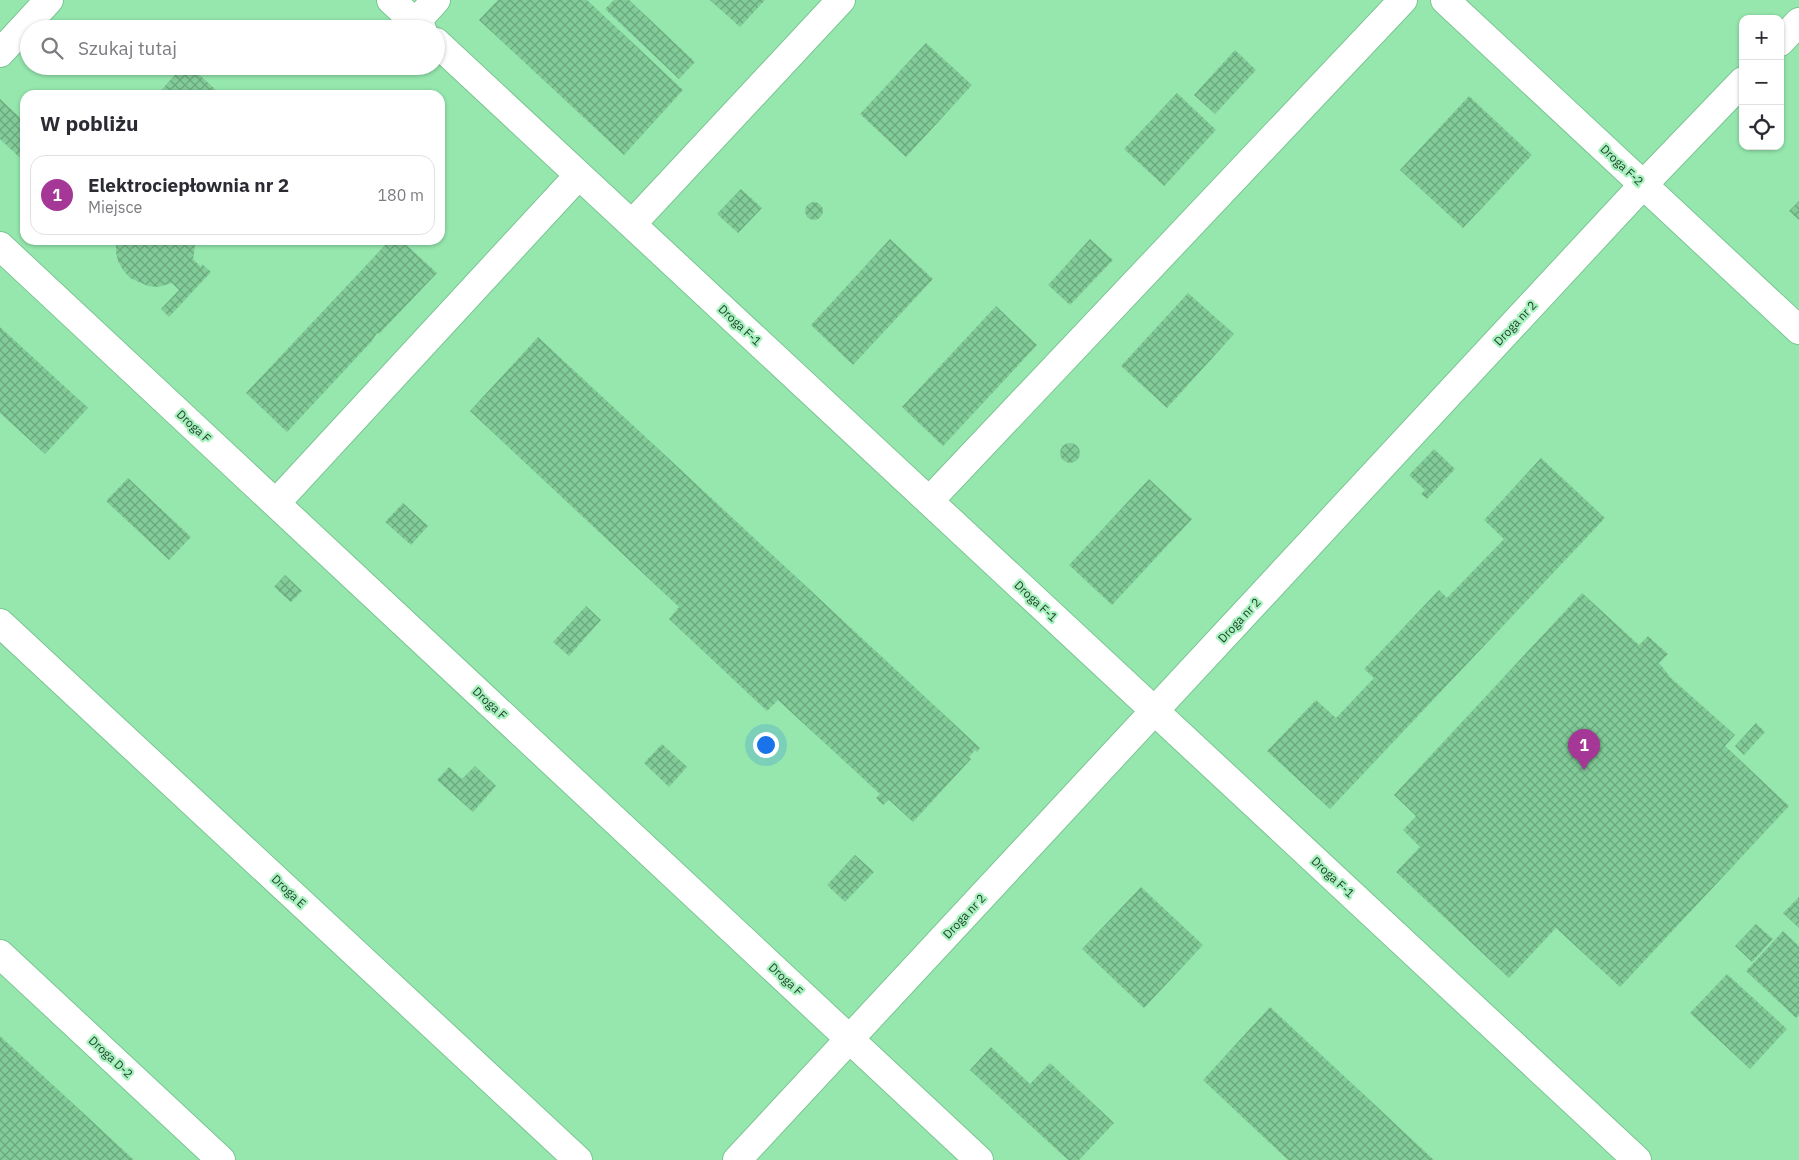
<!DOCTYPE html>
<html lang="pl">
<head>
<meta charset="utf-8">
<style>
	body { margin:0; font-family:"IBM Plex Sans",sans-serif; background:#f2f2f3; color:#2b2b33 }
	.controls { position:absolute; right:15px; top:15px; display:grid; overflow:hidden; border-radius:10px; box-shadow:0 1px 4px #0004 }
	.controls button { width:45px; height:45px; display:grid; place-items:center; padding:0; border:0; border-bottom:1px solid #e1e1e2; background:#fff; color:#2b2b33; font:25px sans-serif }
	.you { position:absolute; left:765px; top:744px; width:18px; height:18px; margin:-12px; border:4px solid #fff; border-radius:50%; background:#1a73e8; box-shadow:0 0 0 8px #1a73e833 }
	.badge { display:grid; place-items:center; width:32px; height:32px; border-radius:50%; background:#a53796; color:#fff; font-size:16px; font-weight:700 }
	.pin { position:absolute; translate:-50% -41px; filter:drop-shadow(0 1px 2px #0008) }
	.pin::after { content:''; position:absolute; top:26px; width:18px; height:15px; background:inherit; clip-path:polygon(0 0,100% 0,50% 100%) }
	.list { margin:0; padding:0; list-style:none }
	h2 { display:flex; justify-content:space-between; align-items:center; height:65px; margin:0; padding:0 20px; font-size:21px }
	h2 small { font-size:16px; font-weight:400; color:#7c7c81 }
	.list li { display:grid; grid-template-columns:32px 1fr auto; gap:15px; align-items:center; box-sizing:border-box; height:80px; margin:0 10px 10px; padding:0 10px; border:1px solid #e1e1e2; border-radius:15px }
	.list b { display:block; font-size:19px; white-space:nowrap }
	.list p { margin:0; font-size:16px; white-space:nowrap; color:#7c7c81 }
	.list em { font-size:16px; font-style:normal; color:#7c7c81 }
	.icon { flex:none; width:28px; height:28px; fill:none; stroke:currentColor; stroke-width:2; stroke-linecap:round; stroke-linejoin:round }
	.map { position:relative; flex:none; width:1799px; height:1160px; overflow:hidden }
	.search { position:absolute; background:#fff; box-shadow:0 1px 4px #0004; left:20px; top:20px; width:425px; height:55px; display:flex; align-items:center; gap:12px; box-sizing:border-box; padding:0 18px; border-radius:28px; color:#7c7c81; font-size:19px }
	.panel { position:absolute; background:#fff; box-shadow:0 1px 4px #0004; left:20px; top:90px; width:425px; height:155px; border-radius:15px }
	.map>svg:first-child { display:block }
</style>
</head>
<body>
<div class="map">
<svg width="1799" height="1160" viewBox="0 0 1799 1160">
	<defs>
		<pattern id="building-cross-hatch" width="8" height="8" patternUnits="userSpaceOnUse" patternTransform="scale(1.25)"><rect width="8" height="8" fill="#82cc99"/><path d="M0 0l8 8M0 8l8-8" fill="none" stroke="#6aa77d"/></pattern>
	</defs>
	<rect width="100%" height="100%" fill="#a6f1bd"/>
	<path fill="#95e7ae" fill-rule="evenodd" d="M0 0H1799V1160H0ZM1743 19H1780V146H1743ZM29 29H436V66H29ZM25 95H440V240H25Z"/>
	<path fill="url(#building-cross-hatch)" d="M498 0H587L683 90 624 155 479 20Z
		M614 0H629L695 62 679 79 605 9Z
		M710 0H765L740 27Z
		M926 43 972 85 906 157 860 114Z
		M1235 50 1256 70 1215 114 1194 95Z
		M183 66H190L219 93 217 95H157Z
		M1177 93 1216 130 1164 186 1124 149Z
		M1469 96 1532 155 1463 228 1400 170Z
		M0 99 25 122V151L19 157 0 139Z
		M741 189 762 208 738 233 717 214Z
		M1799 201V220L1789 211Z
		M805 211a9 9 0 1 1 18 0a9 9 0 1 1-18 0Z
		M890 239 933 279 853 365 811 325Z
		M1090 239 1113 260 1070 305 1048 285Z
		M116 240H194L195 247 193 259 201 267 202 264 211 272 169 317 161 309 179 290 172 283 158 287 148 286 130 278 123 270 118 261 116 252Z
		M390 240H401L437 273 379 334 377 333 372 341 287 432 246 393Z
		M1188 293 1234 334 1167 408 1121 366Z
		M996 306 1037 345 943 446 902 407Z
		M0 327 88 408 45 454 0 413Z
		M538 337 980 748 977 752 975 750 969 757 971 759 913 822 889 800 883 805 876 798 880 794 778 700 767 711 669 619 679 607 470 411Z
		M1060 453a10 10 0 1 1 20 0a10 10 0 1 1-20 0Z
		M1434 449 1455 469 1427 499 1421 494 1425 490 1409 475Z
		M1541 458 1605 518 1330 809 1267 751 1316 700 1336 718 1374 678 1364 669 1439 590 1447 598 1504 539 1484 520Z
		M128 478 191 537 169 560 106 501Z
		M1149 479 1192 519 1112 605 1069 565Z
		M403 503 428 526 411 545 385 522Z
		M285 575 302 591 291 602 274 587Z
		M1582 593 1639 645 1648 636 1668 654 1659 663 1671 678 1735 735 1725 746 1789 806 1620 987 1556 928 1509 978 1396 872 1420 847 1403 830 1416 816 1394 795Z
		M586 606 601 620 569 656 553 642Z
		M1756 723 1765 732 1744 755 1735 746Z
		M662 744 687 767 669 787 644 763Z
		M475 766 496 786 473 812 437 780 449 767 462 779Z
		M855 855 874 872 845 902 827 885Z
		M1141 887 1203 945 1144 1008 1082 949Z
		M1799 897V928L1783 913Z
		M1756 924 1773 939 1752 962 1735 946Z
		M1783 931 1799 946V1015L1796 1018 1746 971Z
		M1727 974 1787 1029 1750 1069 1690 1013Z
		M1270 1007 1434 1160H1288L1203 1080Z
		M0 1036 134 1160H0Z
		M991 1047 1030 1084 1050 1063 1114 1123 1079 1160H1068L970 1070Z"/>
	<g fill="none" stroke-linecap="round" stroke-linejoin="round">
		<g stroke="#7bc593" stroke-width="30">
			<path id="minor" d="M391 0 422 29
				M1445 0 1799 330
				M415 23 436 0
				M436 42 1637 1160
				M1780 42 1799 22
				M0 53 49 0
				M632 224 841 0
				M0 246 979 1160
				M929 501 1403 0
				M276 503 579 175
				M0 623 578 1160
				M0 954 221 1160
				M737 1160 1643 185 1743 81"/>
		</g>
		<use href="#minor" stroke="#fff" stroke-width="28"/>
	</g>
	<g text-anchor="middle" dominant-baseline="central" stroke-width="4.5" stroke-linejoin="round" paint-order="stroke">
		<g font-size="12" fill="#1e3d28" stroke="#a6f1bd">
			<text transform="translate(1622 165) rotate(43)">Droga F-2</text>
			<text transform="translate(1515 323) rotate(-47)">Droga nr 2</text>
			<text transform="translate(740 325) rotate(43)">Droga F-1</text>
			<text transform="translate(194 426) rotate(43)">Droga F</text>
			<text transform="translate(1036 601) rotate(43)">Droga F-1</text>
			<text transform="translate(1239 620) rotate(-47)">Droga nr 2</text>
			<text transform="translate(490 703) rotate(43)">Droga F</text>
			<text transform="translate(1333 877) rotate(43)">Droga F-1</text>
			<text transform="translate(289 891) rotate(43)">Droga E</text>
			<text transform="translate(964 916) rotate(-47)">Droga nr 2</text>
			<text transform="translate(786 979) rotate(43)">Droga F</text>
			<text transform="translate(111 1057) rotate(43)">Droga D-2</text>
		</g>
	</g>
</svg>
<div class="controls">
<button>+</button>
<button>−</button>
<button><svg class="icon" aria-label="locate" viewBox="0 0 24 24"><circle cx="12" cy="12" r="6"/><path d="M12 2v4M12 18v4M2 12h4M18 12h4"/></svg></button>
</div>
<div class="you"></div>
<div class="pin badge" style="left:1584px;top:770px">1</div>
<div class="search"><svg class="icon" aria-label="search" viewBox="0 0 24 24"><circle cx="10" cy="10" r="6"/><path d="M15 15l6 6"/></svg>Szukaj tutaj</div>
<section class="panel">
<h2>W pobliżu<small></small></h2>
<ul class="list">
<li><span class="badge">1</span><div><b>Elektrociepłownia nr 2</b><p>Miejsce</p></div><em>180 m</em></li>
</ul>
</section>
</div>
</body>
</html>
